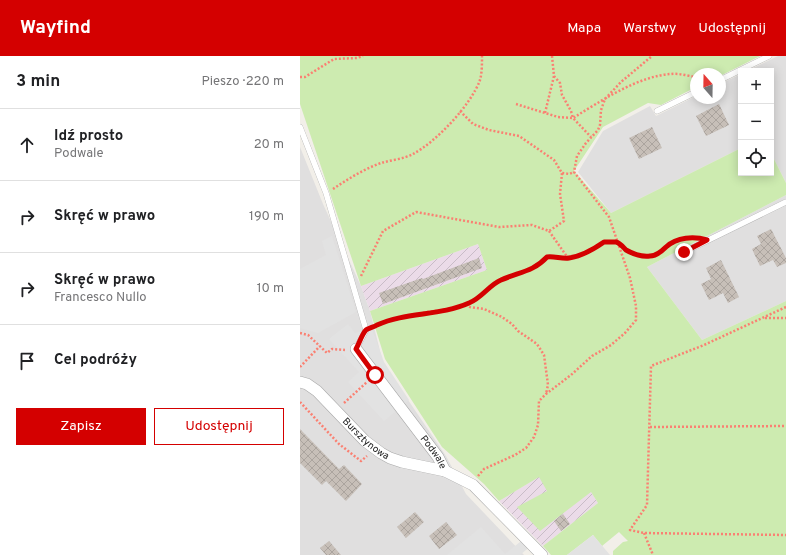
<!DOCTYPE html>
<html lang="pl">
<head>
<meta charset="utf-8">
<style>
	body { margin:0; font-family:Overpass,sans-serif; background:#f2f2f2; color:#202124 }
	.controls { position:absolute; right:12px; top:12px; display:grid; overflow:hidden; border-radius:0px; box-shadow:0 2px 10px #0003 }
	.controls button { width:36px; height:36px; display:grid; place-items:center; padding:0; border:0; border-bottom:1px solid #e0e0e0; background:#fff; color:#202124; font:20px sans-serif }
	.compass { position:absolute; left:390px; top:12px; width:36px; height:36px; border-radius:50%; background:#fff; box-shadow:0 2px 10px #0003; rotate:340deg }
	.stop { position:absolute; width:12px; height:12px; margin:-9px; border:3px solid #d40000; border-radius:50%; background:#fff }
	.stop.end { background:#d40000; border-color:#fff; box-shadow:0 1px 4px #0008 }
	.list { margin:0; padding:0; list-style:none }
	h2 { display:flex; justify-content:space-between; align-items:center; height:52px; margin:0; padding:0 16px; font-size:17px }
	h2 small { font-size:13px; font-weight:400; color:#757577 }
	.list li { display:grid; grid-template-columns:26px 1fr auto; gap:12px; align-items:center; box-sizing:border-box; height:72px; padding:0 16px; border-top:1px solid #e0e0e0 }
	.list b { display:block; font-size:15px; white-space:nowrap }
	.list p { margin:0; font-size:13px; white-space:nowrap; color:#757577 }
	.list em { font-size:13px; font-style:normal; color:#757577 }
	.actions { display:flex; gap:8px; padding:12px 16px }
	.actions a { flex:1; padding:9px 0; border:1px solid #d40000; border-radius:0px; text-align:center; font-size:14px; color:#d40000 }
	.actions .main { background:#d40000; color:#fff }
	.icon { flex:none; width:22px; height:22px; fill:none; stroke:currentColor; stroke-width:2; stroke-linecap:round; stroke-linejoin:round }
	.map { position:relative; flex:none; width:486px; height:499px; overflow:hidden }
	header { display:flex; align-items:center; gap:24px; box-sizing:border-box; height:56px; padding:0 20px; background:#d40000; color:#fff }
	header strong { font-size:19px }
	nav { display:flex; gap:22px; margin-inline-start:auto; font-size:14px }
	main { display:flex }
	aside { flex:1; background:#fff }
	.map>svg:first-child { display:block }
</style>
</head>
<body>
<header>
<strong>Wayfind</strong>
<nav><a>Mapa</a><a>Warstwy</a><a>Udostępnij</a></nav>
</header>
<main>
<aside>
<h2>3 min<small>Pieszo · 220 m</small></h2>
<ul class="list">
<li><svg class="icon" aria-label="ahead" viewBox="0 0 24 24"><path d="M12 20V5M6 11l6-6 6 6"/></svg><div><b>Idź prosto</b><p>Podwale</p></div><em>20 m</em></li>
<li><svg class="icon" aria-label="right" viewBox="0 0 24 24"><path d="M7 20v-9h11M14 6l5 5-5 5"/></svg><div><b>Skręć w prawo</b></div><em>190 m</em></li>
<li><svg class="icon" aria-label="right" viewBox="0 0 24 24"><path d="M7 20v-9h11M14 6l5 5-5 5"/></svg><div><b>Skręć w prawo</b><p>Francesco Nullo</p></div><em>10 m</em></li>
<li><svg class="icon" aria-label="arrive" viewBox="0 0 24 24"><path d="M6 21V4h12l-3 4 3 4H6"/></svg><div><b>Cel podróży</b></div></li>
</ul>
<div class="actions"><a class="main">Zapisz</a><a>Udostępnij</a></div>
</aside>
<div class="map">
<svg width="486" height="499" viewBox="0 0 486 499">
	<defs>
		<pattern id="industrial-furrows" width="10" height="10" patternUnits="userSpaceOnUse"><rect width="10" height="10" fill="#ebdbe8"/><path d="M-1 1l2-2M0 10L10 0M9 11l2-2" fill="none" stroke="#c9bcc7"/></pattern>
		<pattern id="building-cross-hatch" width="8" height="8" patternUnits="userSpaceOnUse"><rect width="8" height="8" fill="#c7bfb8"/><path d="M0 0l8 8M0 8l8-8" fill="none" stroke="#aba49e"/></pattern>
	</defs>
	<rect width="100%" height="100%" fill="#f2efe9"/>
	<path fill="#e0dfdf" d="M478 0H486V127L471 97V15H447Z
		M441 18V92L311 157 278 116 303 75 350 50 356 60 396 40V42H420V28Z
		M0 91 23 148 61 230 70 255 83 307 146 400 166 438 224 499H0Z
		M486 139V245L402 284 347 211Z"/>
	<path fill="url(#industrial-furrows)" d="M178 188 187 214 70 255 61 230Z
		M270 402 298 447 243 490 199 445Z"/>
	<path fill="#cdebb0" d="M0 0H460L420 20V18H396V31L361 49 348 47 303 71 274 115 311 157 441 92V117H471V97L486 127V139L347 211 402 284 486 245V499H313V495L323 486 328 485 319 476 302 490 293 479 267 499H251L243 490 298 447 291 436 240 475 217 451 247 435 239 421 199 445 184 428 142 391 85 303 70 255 187 214 178 188 61 230 0 48Z"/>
	<path fill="#e2e2e2" d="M32 180 56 256 18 277 0 272V213L26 199 22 185Z
		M48 268 55 277 72 273 84 306 109 344 84 365 48 326 59 316 29 283Z
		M181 471 205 498 225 482 232 489 220 499H147Z
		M293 479 310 499H267Z"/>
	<path fill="url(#building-cross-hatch)" d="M419 48 429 69 406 80 396 60Z
		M352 71 362 92 339 103 329 82Z
		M471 173 486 202V207L477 211 473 204 460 210 452 193 461 188 457 180Z
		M179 202 182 212 83 248 79 237 122 222 123 223Z
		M421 204 439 241 428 247 423 237 409 244 401 228 411 223 406 212Z
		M0 373 39 413 44 409 62 428 46 445 26 425 22 429 0 407Z
		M115 456 124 466 106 482 97 471Z
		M263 458 270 468 261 475 254 465Z
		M146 466 157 479 139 493 129 480Z
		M29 485 41 499H26L20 492Z"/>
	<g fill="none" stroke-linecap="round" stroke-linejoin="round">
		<g stroke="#a9a9a9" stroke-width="6">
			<path id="lane" d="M420 24 469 0
				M357 55 396 36
				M0 71 26 137 66 274 56 293
				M384 196 486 146"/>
		</g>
		<g stroke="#a9a9a9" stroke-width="12">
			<g id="street">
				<path id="s1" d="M56 293 138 401 145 415"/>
				<path id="s2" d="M0 326 7 328 17 335 65 385 81 397 90 402 102 406 145 415 173 429 242 499"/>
			</g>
		</g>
		<path stroke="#fa8072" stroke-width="2.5" stroke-dasharray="2 2" stroke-linecap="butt" d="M252 0 254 20 260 27 262 39 271 55 273 62C301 45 338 20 371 18 379 17 388 20 396 21
			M0 21H5L34 3 57 2 63 0
			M216 48 258 61 273 62 291 81
			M160 55 173 68 189 74 219 80 254 104 262 117 269 118 274 116
			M245 57 254 20
			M33 133C48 123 64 113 81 107 91 104 104 103 113 98 136 86 171 49 180 24 182 17 182 8 182 0
			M249 175 268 202
			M61 220 83 175 116 156 199 171 232 169 249 175 264 165 260 138 262 117
			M166 248 170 251 184 253 202 261 212 268 218 275 237 288 244 299 248 329 246 338
			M486 251 404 289 351 310 347 449 330 474 344 477 486 479
			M465 262H486
			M73 271C90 263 108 260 127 256 141 254 155 253 169 247 181 242 189 230 201 224 218 216 233 216 247 201 254 200 262 203 269 202 282 200 294 193 304 186L318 187 327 194 338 199 351 200 362 195 367 190 378 185 390 181
			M0 277 8 279 27 297 32 293 45 294
			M0 311 20 290
			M0 346 39 388 61 405 67 400
			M44 347 67 326
			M350 371 486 370
			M178 420 184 413 215 399 226 392 234 381 238 369 239 345 246 338 271 319 292 300 311 289 325 277 336 264V250L330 222 309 161 274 116 277 100 286 87 298 74 300 69 301 54 305 43 321 26 352 0
			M344 477 353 499"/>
		<use href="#lane" stroke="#fff" stroke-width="5.5"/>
		<use href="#street" stroke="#fff" stroke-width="11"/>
	</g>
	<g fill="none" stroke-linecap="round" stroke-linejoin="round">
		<path stroke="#d40000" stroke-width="5" d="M75 319 56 293C59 288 62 278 66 274 68 272 74 271 77 269 106 256 140 260 169 247 182 242 189 229 201 224 219 216 233 216 247 201 254 200 262 203 269 202 282 200 294 193 304 186 308 186 312 186 316 186 320 187 323 191 326 194 333 198 342 201 350 200 356 200 362 195 366 191 377 181 394 180 407 184L384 196"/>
	</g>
	<g text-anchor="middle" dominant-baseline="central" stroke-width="3" stroke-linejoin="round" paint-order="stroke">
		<g font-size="10" fill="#222" stroke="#fff">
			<text stroke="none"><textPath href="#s2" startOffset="88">Bursztynowa</textPath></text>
			<text stroke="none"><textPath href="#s1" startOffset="129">Podwale</textPath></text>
		</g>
	</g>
</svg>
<div class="controls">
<button>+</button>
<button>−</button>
<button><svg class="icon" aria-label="locate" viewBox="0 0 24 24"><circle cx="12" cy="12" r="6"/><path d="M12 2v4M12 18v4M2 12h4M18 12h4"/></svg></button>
</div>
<svg class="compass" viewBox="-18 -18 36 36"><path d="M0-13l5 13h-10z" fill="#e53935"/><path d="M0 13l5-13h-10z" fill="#757577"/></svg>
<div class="stop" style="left:75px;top:319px"></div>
<div class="stop end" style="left:384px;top:196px"></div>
</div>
</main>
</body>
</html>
